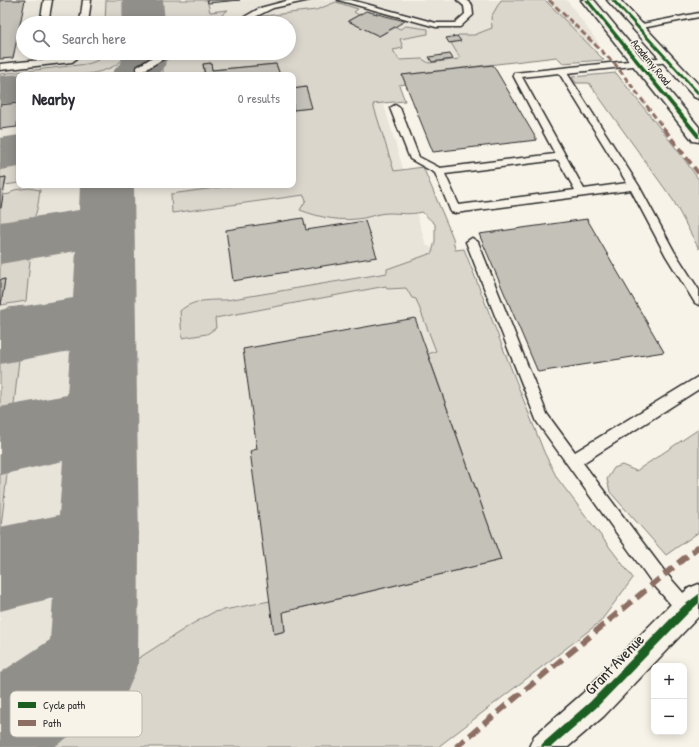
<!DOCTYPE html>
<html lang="en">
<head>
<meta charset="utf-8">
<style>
	body { margin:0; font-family:"Patrick Hand",sans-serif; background:#f7f7f7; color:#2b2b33 }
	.controls { position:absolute; right:12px; bottom:12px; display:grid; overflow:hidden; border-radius:8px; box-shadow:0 2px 10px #0003 }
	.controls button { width:36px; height:36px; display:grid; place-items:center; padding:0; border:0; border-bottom:1px solid #e1e1e2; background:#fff; color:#2b2b33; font:20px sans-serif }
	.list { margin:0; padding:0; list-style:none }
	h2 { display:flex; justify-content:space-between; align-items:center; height:52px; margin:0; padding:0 16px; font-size:17px }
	h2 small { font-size:13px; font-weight:400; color:#7c7c81 }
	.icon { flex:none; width:22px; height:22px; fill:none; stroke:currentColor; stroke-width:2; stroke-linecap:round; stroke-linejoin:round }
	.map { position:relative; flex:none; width:699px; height:747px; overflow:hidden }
	.search { position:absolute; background:#fff; box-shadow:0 2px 10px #0003; left:16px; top:16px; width:280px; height:44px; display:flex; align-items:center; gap:10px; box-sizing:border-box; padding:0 14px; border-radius:22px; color:#7c7c81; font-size:15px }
	.panel { position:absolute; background:#fff; box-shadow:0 2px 10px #0003; left:16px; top:72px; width:280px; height:116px; border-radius:8px }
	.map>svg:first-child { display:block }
</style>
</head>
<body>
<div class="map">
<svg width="699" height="747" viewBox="0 0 699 747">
	<rect width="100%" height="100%" fill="#f7f3e8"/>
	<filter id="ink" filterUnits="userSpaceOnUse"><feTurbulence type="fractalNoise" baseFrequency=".025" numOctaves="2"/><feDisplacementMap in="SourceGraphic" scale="8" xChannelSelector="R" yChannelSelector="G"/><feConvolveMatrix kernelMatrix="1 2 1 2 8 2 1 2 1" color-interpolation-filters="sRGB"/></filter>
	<g filter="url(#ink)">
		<path fill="#e8e4da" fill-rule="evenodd" d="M0 0H567L599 44 375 75 426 245 460 264 600 622 438 747H0ZM23 23H289V53H23ZM19 75H293V185H19Z"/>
		<path fill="#dad6cc" stroke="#82807c" d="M106 0H123V23H105Z
			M159 0H207L210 12 228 10 216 20 221 23H160Z
			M501 0H545L604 60 563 63 557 57 402 75 406 84 399 85 405 101 373 104 394 171 423 167 453 238 455 250 464 249 544 452 557 478 633 578 600 622 438 747H0L192 624 214 612 270 601 275 634 285 631 283 612 501 560 428 354 436 351 416 299 412 298 406 288 387 289 386 286 215 318 216 328 207 334 182 338 180 311C193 299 211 300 227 300L387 273V269L432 253 435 241V224L422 212C410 215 401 213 388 213 380 213 372 216 364 218 342 222 321 218 300 210L306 200 304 195 172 213 171 194 236 185H293V110L311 108 306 87 293 89V75H280L276 64 212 70 211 63 203 64 204 73 192 75H163V62L177 54 185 53H289V23H247L263 16 316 10 336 2 358 9 354 12 359 15 348 21 379 36 396 27 400 29 406 26 428 29V34L400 39 403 48 393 50 399 60 422 59 429 63 459 59 460 58 451 43 460 41 457 36 459 35H474L492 28 491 17Z
			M104 53H123L122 60C102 81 46 75 19 75V81L0 83V74L87 64C94 62 101 60 104 53Z
			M616 73 679 152 699 180V249L673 200 589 83H576L572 77Z
			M19 92V103L0 105V94Z
			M19 158V183L5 185 6 177 0 178V162Z
			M29 188 40 190C36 222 34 230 0 236V208L3 195 10 194 14 190Z
			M7 252 21 253 30 261 26 301 1 305 5 279 0 280V254Z
			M25 306 15 317 0 326V312L8 308Z
			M11 346 20 350 13 414 11 418 0 425V348Z
			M699 429V532L666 555 610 492 607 479 614 468 622 465 636 471Z
			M2 454 6 455 8 465 0 536V455Z"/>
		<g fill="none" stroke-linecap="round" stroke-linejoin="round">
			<path fill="#918f8a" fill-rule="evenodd" d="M123 0H163L165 23H123Z
				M123 53H167L165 66 159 75H110L122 61Z
				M19 74 22 75H19V102L0 104V76Z
				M19 135V167L0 170V138Z
				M80 185H134L139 547 138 665 125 697 54 747H0V673L50 640 53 598 0 611V527L59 515 63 461 0 475V407L67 395 70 351 0 364V310L73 298 76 251 0 264V222L79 210Z"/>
		</g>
		<path fill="#c4c1b9" stroke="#2b2b2b" d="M0 0H25L13 58 0 59Z
			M207 0H240L208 3Z
			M366 11 405 21 379 36 348 21Z
			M457 36 461 41 449 43 446 38Z
			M450 54 453 59 432 62 429 57Z
			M211 63 212 70 276 64 280 75H205L203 64Z
			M493 65 537 140 433 152 402 75Z
			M306 87 312 108 293 110V89Z
			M19 103 17 127 0 129V105Z
			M6 177 1 208H0V178Z
			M303 218 306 230 365 221 377 257 233 281 226 230Z
			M587 219 664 352 538 372 479 234Z
			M5 279 1 305 0 306V280Z
			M415 318 501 560 283 612 285 631 274 634 250 451 257 449 243 349Z"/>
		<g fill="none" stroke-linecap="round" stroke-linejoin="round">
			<g stroke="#2b2b2b" stroke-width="3">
				<path id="service" d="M44 0H52L48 23H40Z
					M83 0H91L88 23H80Z
					M290 0H310L273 8 243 23H234L260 8Z
					M338 0H351L436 23H455L465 14 464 6 457 0H466L472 5 473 15 460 27H436Z
					M699 13V17L637 29 633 27 637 25Z
					M75 53H84L72 62 0 70V64L70 57Z
					M159 53H173L143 71H137V67Z
					M667 57 670 58V62L567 73 639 186 674 251 699 290V305L695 303 666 256 631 190 455 213 451 212 435 173 410 159 390 108 395 105 400 108 419 157 440 168 555 154 513 75 514 73ZM559 73 627 183 584 189 522 77ZM558 160 575 190 459 205 445 174Z
					M472 238 478 242 547 414 575 452 699 376V389L583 463 665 572 692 603 694 609 692 615 686 617 680 615 653 584 537 422 466 242Z"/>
			</g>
			<g stroke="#2b2b2b" stroke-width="3">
				<path id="secondary" d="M581 0H594L699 127V142L693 141Z
					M607 0H620L699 85V99L694 97Z"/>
			</g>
			<g stroke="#2b2b2b" stroke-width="3">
				<path id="primary" d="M699 584V616L604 716 568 747H529L534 736 582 694 676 599 689 588Z"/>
			</g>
			<use href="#service" fill="#f7f3e8" fill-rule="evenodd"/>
			<use href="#secondary" fill="#f7f3e8" fill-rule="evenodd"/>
			<use href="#primary" fill="#f7f3e8" fill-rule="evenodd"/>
			<path stroke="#8d6e63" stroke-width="3" stroke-dasharray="6 3" stroke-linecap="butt" d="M549 0 615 64 665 130"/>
			<path stroke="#8d6e63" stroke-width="4" stroke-dasharray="8 4" stroke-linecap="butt" d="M664 129 699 174"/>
			<path stroke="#8d6e63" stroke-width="6" stroke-dasharray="12 6" stroke-linecap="butt" d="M456 747 699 546"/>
			<g stroke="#f7f3e8" stroke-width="2">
				<path id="cycleway" d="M585 0H589L699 134V138H697Z
					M611 0H615L699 92V95H698Z
					M699 594V603L689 612 596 708 551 747H541L542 744 590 702 683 606Z"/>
			</g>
			<use href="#cycleway" fill="#1b5e20" fill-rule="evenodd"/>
		</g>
	</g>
	<g text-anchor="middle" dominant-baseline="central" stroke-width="3" stroke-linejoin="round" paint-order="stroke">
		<g font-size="11" fill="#2b2b2b" stroke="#f7f3e8">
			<text transform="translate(651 62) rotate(51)">Academy Road</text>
		</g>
		<g font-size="16" fill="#2b2b2b" stroke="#f7f3e8">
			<text transform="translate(614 664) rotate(-46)">Grant Avenue</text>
		</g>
	</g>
	<rect x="10" y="691" width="132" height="46" rx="6" fill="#f7f3e8" stroke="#bab7af" stroke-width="1"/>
	<rect x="18" y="702" width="18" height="6" fill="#1b5e20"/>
	<rect x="18" y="720" width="18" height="6" fill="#8d6e63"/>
	<g font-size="11" fill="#2b2b2b">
		<text x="43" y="709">Cycle path</text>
		<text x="43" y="727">Path</text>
	</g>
</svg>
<div class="controls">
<button>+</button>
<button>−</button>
</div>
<div class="search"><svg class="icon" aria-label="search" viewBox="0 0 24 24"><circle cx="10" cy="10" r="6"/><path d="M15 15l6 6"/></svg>Search here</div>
<section class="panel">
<h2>Nearby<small>0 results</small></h2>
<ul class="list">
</ul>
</section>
</div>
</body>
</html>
